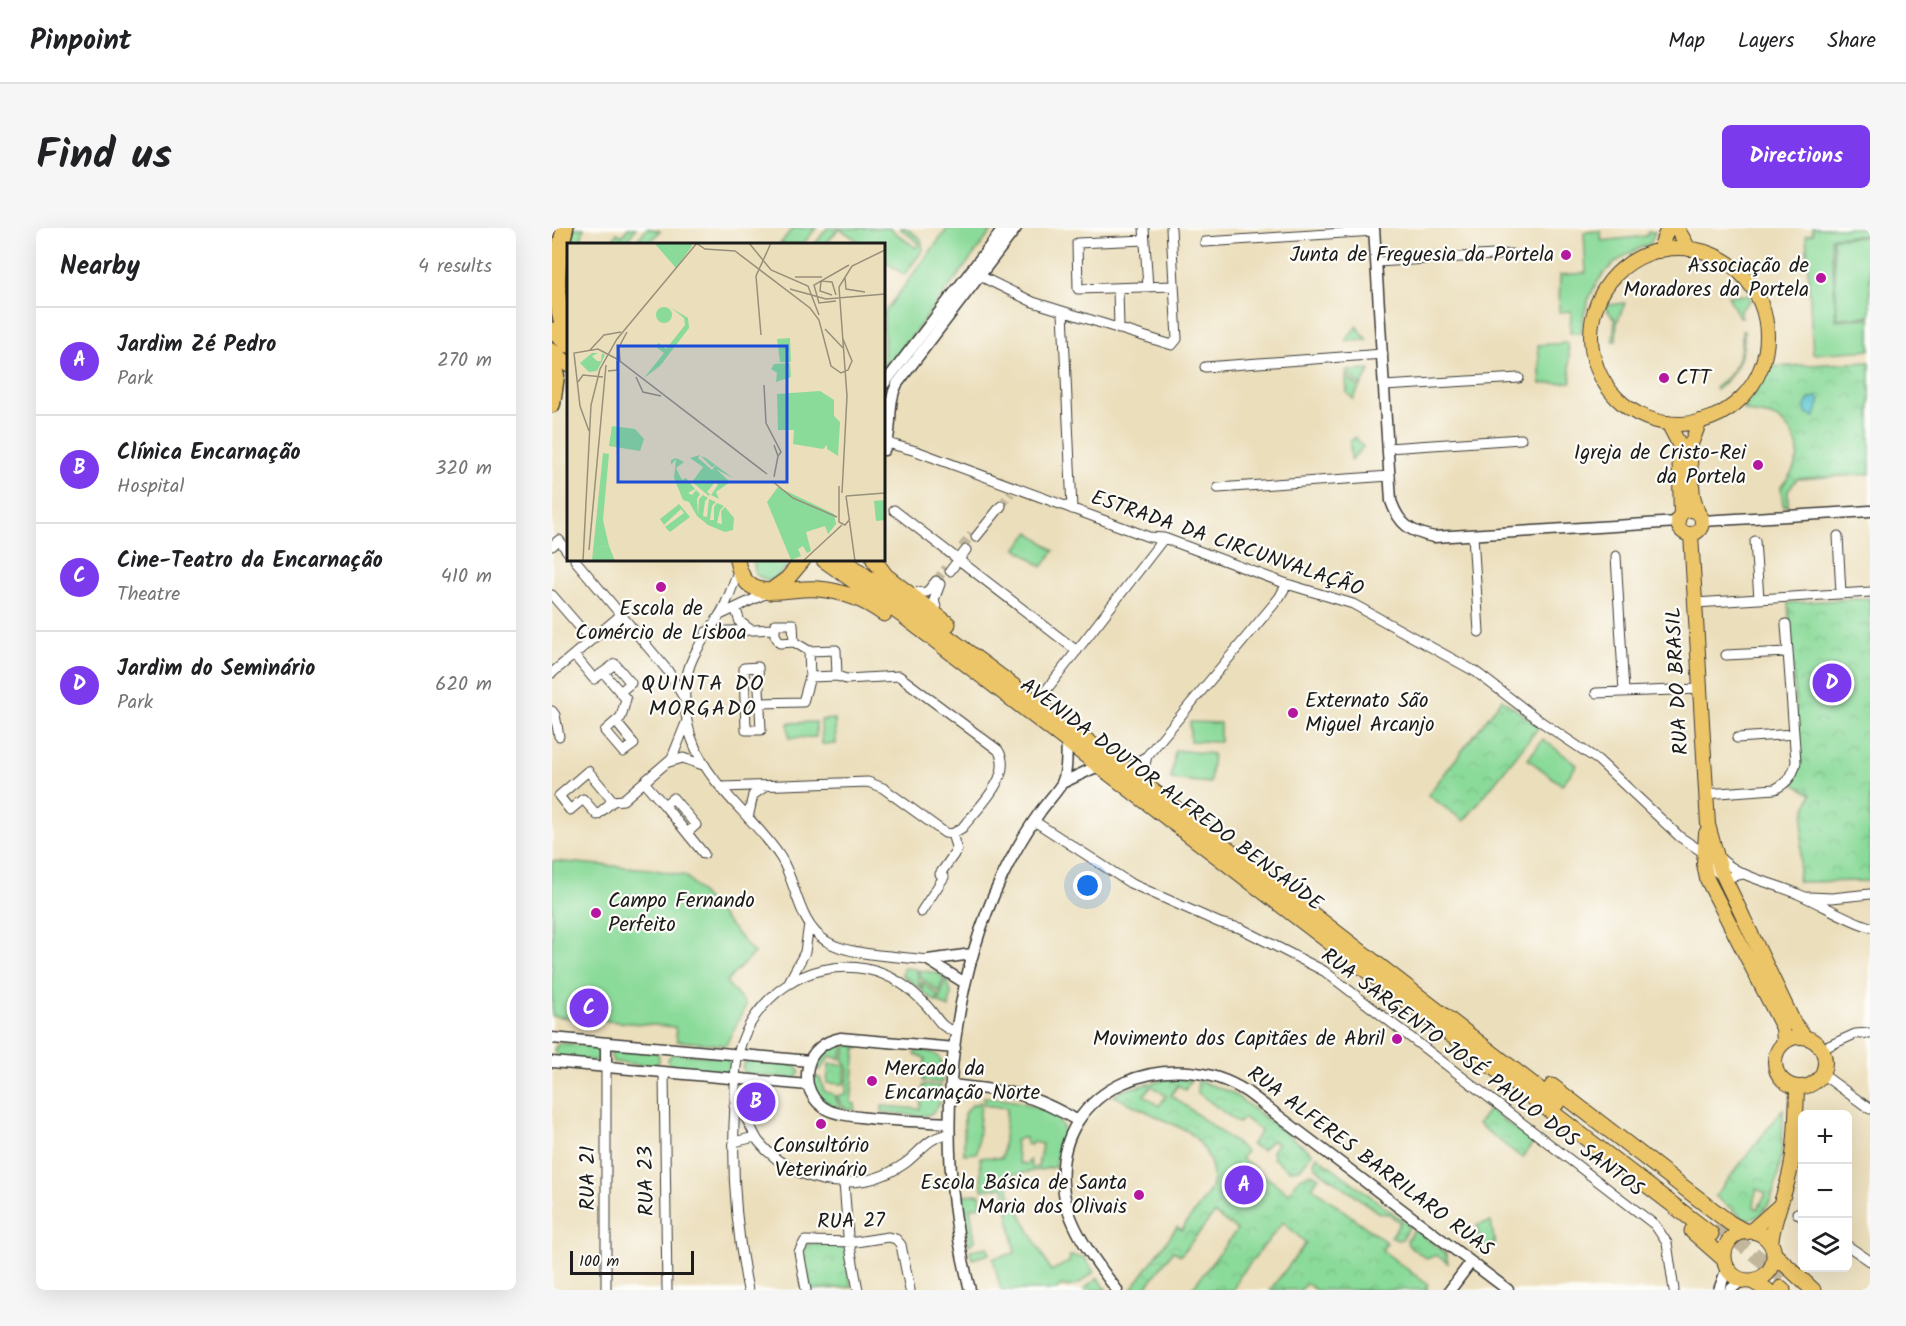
<!DOCTYPE html>
<html lang="en">
<head>
<meta charset="utf-8">
<style>
	body { margin:0; font-family:Kalam,sans-serif; background:#f6f6f6; color:#202124 }
	.controls { position:absolute; right:18px; bottom:18px; display:grid; overflow:hidden; border-radius:9px; box-shadow:0 6px 24px #0002 }
	.controls button { width:54px; height:54px; display:grid; place-items:center; padding:0; border:0; border-bottom:2px solid #e0e0e0; background:#fff; color:#202124; font:30px sans-serif }
	.scale { position:absolute; left:18px; bottom:15px; width:124px; box-sizing:border-box; padding-left:6px; border:3px solid #1c1c1c; border-top:0; font-size:16px; line-height:21px; white-space:nowrap; color:#1c1c1c; -webkit-text-stroke:4px #fdfcf7; paint-order:stroke }
	.you { position:absolute; left:536px; top:658px; width:21px; height:21px; margin:-15px; border:4px solid #fff; border-radius:50%; background:#1a73e8; box-shadow:0 0 0 9px #1a73e833 }
	.badge { display:grid; place-items:center; width:39px; height:39px; border-radius:50%; background:#7c3aed; color:#fff; font-size:20px; font-weight:700 }
	.pin { position:absolute; translate:-50% -50%; border:3px solid #fff; box-shadow:0 2px 6px #0006 }
	.list { margin:0; padding:0; list-style:none }
	h2 { display:flex; justify-content:space-between; align-items:center; height:78px; margin:0; padding:0 24px; font-size:26px }
	h2 small { font-size:20px; font-weight:400; color:#757577 }
	.list li { display:grid; grid-template-columns:39px 1fr auto; gap:18px; align-items:center; box-sizing:border-box; height:108px; padding:0 24px; border-top:2px solid #e0e0e0 }
	.list b { display:block; font-size:22px; white-space:nowrap }
	.list p { margin:0; font-size:20px; white-space:nowrap; color:#757577 }
	.list em { font-size:20px; font-style:normal; color:#757577 }
	.icon { flex:none; width:33px; height:33px; fill:none; stroke:currentColor; stroke-width:2; stroke-linecap:round; stroke-linejoin:round }
	.map { position:relative; flex:none; width:1318px; height:1062px; overflow:hidden; border-radius:9px }
	header { display:flex; align-items:center; gap:36px; box-sizing:border-box; height:84px; padding:0 30px; background:#fff; border-bottom:2px solid #e0e0e0 }
	header strong { font-size:28px }
	nav { display:flex; gap:33px; margin-inline-start:auto; font-size:21px }
	.intro { display:flex; align-items:center; justify-content:space-between; box-sizing:border-box; height:144px; padding:0 36px }
	h1 { margin:0; font-size:42px }
	.button { padding:15px 27px; border-radius:9px; background:#7c3aed; color:#fff; font-size:21px; font-weight:700 }
	main { display:flex; gap:36px; padding:0 36px }
	aside { flex:1; background:#fff; border-radius:9px; box-shadow:0 6px 24px #0002 }
	.map>svg:first-child { display:block }
</style>
</head>
<body>
<header>
<strong>Pinpoint</strong>
<nav><a>Map</a><a>Layers</a><a>Share</a></nav>
</header>
<div class="intro"><h1>Find us</h1><a class="button">Directions</a></div>
<main>
<aside>
<h2>Nearby<small>4 results</small></h2>
<ul class="list">
<li><span class="badge">A</span><div><b>Jardim Zé Pedro</b><p>Park</p></div><em>270 m</em></li>
<li><span class="badge">B</span><div><b>Clínica Encarnação</b><p>Hospital</p></div><em>320 m</em></li>
<li><span class="badge">C</span><div><b>Cine-Teatro da Encarnação</b><p>Theatre</p></div><em>410 m</em></li>
<li><span class="badge">D</span><div><b>Jardim do Seminário</b><p>Park</p></div><em>620 m</em></li>
</ul>
</aside>
<div class="map">
<svg width="1318" height="1062" viewBox="0 0 1318 1062">
	<defs>
		<pattern id="park-crowns" width="20" height="18" patternUnits="userSpaceOnUse" patternTransform="scale(1.5)"><rect width="20" height="18" fill="#8ada99"/><path d="M2 6a3 3 0 1 1 6 0M12 15a3 3 0 1 1 6 0" fill="none" stroke="#76ba83"/></pattern>
		<pattern id="water-ripples" width="26" height="14" patternUnits="userSpaceOnUse" patternTransform="scale(1.5)"><rect width="26" height="14" fill="#5cc8d4"/><path d="M2 4q2-2 4 0t4 0M15 11q2-2 4 0t4 0" fill="none" stroke="#4fabb5"/></pattern>
	</defs>
	<rect width="100%" height="100%" fill="#fdfcf7"/>
	<filter id="ink" filterUnits="userSpaceOnUse"><feTurbulence type="fractalNoise" baseFrequency=".0167" numOctaves="2"/><feDisplacementMap in="SourceGraphic" scale="12" xChannelSelector="R" yChannelSelector="G"/><feConvolveMatrix kernelMatrix="1 2 1 2 8 2 1 2 1" color-interpolation-filters="sRGB"/></filter>
	<filter id="wash" filterUnits="userSpaceOnUse"><feTurbulence type="fractalNoise" baseFrequency=".008" numOctaves="4" result="noise"/><feDisplacementMap in="SourceGraphic" scale="24" xChannelSelector="R" yChannelSelector="G"/><feGaussianBlur stdDeviation="1.35" result="paint"/><feColorMatrix in="noise" values="0 0 0 0 0 0 0 0 0 0 0 0 0 0 0 0 0 1.4 0 .05"/><feComposite in="paint" operator="in"/></filter>
	<g filter="url(#wash)">
		<rect width="100%" height="100%" fill="#ebdebb"/>
		<path fill="#8ada99" stroke="#537b5a" stroke-width="1.5" fill-rule="evenodd" d="M18 0H32L28 16H16V93L10 40Z
			M76 0H84L73 16 58 15 65 5 70 8Z
			M95 0 108 3 97 16H82Z
			M241 0H264L251 16H228Z
			M275 0H287L274 16H263Z
			M287 0H337L364 20 367 15 348 0H354L369 11 371 22 352 47 332 32V16H310Z
			M396 0H442L332 145V85Z
			M1260 0H1318V7L1279 9 1284 92 1318 90V122L1261 126 1254 7 1261 6Z
			M1048 3 1050 13 1095 8 1096 4H1103L1098 16C1054 32 1034 59 1029 105H1018L1019 83 1007 84 1008 47 1034 45 1032 4Z
			M1318 9V88L1285 90 1281 10Z
			M1196 67 1199 71 1188 83 1190 89H1187L1176 68Z
			M1073 75 1065 94 1064 113H1061L1063 91 1051 78Z
			M805 98 815 112 793 113Z
			M1190 103H1192C1193 127 1184 147 1164 162L1163 160C1182 146 1191 126 1190 103Z
			M1016 115 1019 154 989 156 986 117Z
			M818 142 809 158 794 143Z
			M794 147 807 160 801 171 795 165Z
			M803 209 811 219 799 232 798 214Z
			M478 304 502 323 490 339 465 320Z
			M202 332H240L224 350 216 353 203 346Z
			M264 494V509L237 510 236 495Z
			M638 494 668 495V514L638 513Z
			M991 511 1025 537 1010 557 976 531Z
			M623 522 661 526 658 555 619 551Z
			M0 633 98 641 134 648 202 725 174 754 194 777 174 817 125 813 123 799 0 788Z
			M351 740 364 741 369 761 350 747Z
			M366 742 385 745 392 749 387 764 369 750Z
			M394 751 399 764 397 780 386 774Z
			M370 754 386 767 384 774 371 764Z
			M7 815 46 819 50 823 49 829 44 833 6 829 2 822Z
			M290 815 292 820 288 831 278 828 268 842 261 841 271 823Z
			M295 817H309L308 820H304L299 875 303 876V882L293 881 284 868 294 866 296 840 291 831Z
			M63 820 104 824 107 828V834L103 838 61 834 58 824Z
			M364 822C390 824 392 830 390 855L371 853 373 830 363 827Z
			M121 825 175 830 179 838 174 844 119 840 115 832Z
			M195 832 244 837 248 844 243 851 194 846 190 839Z
			M260 849 268 850 272 863 281 866 289 880C272 877 262 866 260 849Z
			M371 857 389 858 388 875 379 886 370 888 330 884V878L368 881Z
			M432 869C454 871 507 877 512 903 514 912 511 923 509 932L504 928 503 939 455 948 458 966 499 1043 517 1034 518 1028 532 1029 542 1044C531 1053 523 1062 509 1057L505 1062H449L441 1030 463 1025 452 959 430 962 428 929 450 930 455 880 432 877ZM469 910H473L474 916 479 917 480 914 490 916 486 939 480 940 478 932 475 936 467 935 463 913Z
			M429 874 425 925 412 926V886L420 877Z
			M428 966 429 978 418 980 423 1013 417 1017 410 967Z
			M939 994 943 1016 929 1019 925 997Z
			M436 1019 437 1026 420 1031 418 1022Z
			M546 1050 555 1062H532L533 1060Z"/>
		<path fill="url(#park-crowns)" stroke="#537b5a" stroke-width="1.5" fill-rule="evenodd" d="M1318 134V246L1245 251 1236 262V278L1231 277 1229 259C1236 250 1246 237 1246 225 1246 211 1232 192 1219 188 1209 185 1201 187 1191 181L1209 156 1216 139Z
			M1318 370V653L1246 654 1252 587 1259 566 1242 556 1248 535 1236 375Z
			M950 471 987 499 912 593 876 567Z
			M283 491 284 516H270L269 492Z
			M277 836 294 837 292 856 275 855Z
			M616 851 639 852 633 862 626 857 619 867 694 923 689 930 736 965 748 950 759 945 767 949 760 959 835 1015 830 1022 876 1057 874 1060 876 1062H763L754 1055 749 1062H718L754 1015 731 994 688 1048 681 1062H639L685 1002 662 986 629 1027 621 1023 592 1062H579L625 999 630 1002C637 988 655 972 659 959 666 939 651 916 637 904L562 868 571 862ZM600 858 614 868 607 878 592 867Z
			M646 852 680 865 760 925 748 941 737 942 721 930 720 923 725 916 720 912 710 922 699 917 709 903 692 890 686 895 645 864Z
			M937 881 981 915 970 930 926 896Z
			M1231 881C1231 905 1231 994 1193 991L1163 968ZM1204 961 1214 965 1206 981 1202 979Z
			M765 928 858 998 850 1011 845 1012 839 1009 848 995 837 986 827 985 764 940 762 934Z
			M862 1001 894 1026 896 1035 884 1027 875 1031 856 1017 855 1012Z
			M258 1015 293 1019 299 1059 259 1062 252 1026 253 1018Z"/>
		<path fill="url(#water-ripples)" stroke="#3c7278" stroke-width="1.5" d="M1264 169 1268 171 1263 189 1254 185 1253 178 1257 171Z"/>
	</g>
	<g filter="url(#ink)">
		<g fill="none" stroke-linecap="round" stroke-linejoin="round">
			<path stroke="#c2b79b" stroke-width="9" stroke-dasharray="9 4.5" stroke-linecap="butt" d="M449 278 459 265
				M410 319 420 306
				M384 353 394 340"/>
			<path stroke="#c2b79b" stroke-width="15" stroke-dasharray="15 8" stroke-linecap="butt" d="M1165 997 1235 1052"/>
			<g stroke="#3b3934" stroke-width="11">
				<path id="minor" d="M592 0 596 59
					M593 12 525 15 526 61 622 58
					M653 14 822 3
					M825 34 959 26
					M428 48 481 74 620 117 625 111 619 0
					M566 60 567 101
					M511 84 520 281
					M653 139 831 126
					M832 158 967 150
					M335 215 364 223 597 309 612 310 735 356 801 376 924 444 988 493 1046 532 1128 609 1152 625 1159 639 1172 650 1191 646
					M836 220 969 211
					M666 260 838 248
					M342 282 525 423
					M921 307 927 404
					M1286 308 1289 366
					M424 309 449 278
					M1203 313 1207 371
					M0 318 7 312 16 324
					M1064 328 1072 464
					M23 332 116 443 132 470
					M187 342C180 357 176 375 167 388 151 413 135 430 133 461 132 481 135 501 143 519 161 562 204 591 229 630 245 656 246 696 274 713 297 728 347 728 376 732
					M398 343 414 322
					M359 365 375 364 384 353
					M0 367 39 412
					M1143 375 1318 364
					M184 382 188 394 199 402
					M168 387 217 364
					M386 387 382 372 388 356
					M223 396H241L242 414 228 415 223 407Z
					M154 404 223 401
					M242 414 257 423 284 422 285 448 258 449 257 423
					M22 427 42 451 63 436 79 455 68 464 52 445
					M1174 427 1236 424
					M206 439 209 502H194L192 440Z
					M0 445 69 387
					M1044 465 1148 461
					M485 474 612 310
					M208 475 251 474 258 449
					M0 483 3 487 7 508
					M64 494 82 516 71 524 53 503 69 489 74 471 68 464
					M1185 510 1242 506
					M117 534 131 530 151 537
					M573 541 595 528 727 370 735 356
					M589 553 595 528
					M92 554 112 577
					M171 559 316 554 331 560 393 605 400 606 410 600C425 581 463 547 446 522L347 448 294 451 285 448
					M1153 566 1223 561C1235 555 1241 548 1244 534L1234 396
					M61 573 45 587 31 571 18 582 7 568 36 543 61 573 71 572 120 530 134 495
					M196 590 201 567 214 558
					M482 593 578 655 668 695 688 700 772 743 1103 997 1115 1015 1122 1062
					M135 605 144 597 121 570 112 577 152 626
					M1166 628C1186 650 1220 654 1246 666 1270 676 1292 691 1318 699
					M1257 669 1280 670 1318 666
					M369 684 392 649 388 646 405 622 400 606
					M238 752 253 724 257 696
					M1270 821 1303 806 1318 805
					M54 838V1062
					M112 844 115 1062
					M1270 846 1318 881
					M182 878C193 880 200 905 207 914 228 940 264 956 296 954 316 954 336 947 352 936 368 925 377 907 397 907
					M182 914 203 909
					M292 954 296 1008 306 1062
					M1245 985 1250 989
					M1296 1018 1318 1033
					M196 1062C184 1001 179 937 183 876 183 859 182 842 186 826 200 769 256 730 314 741 338 746 359 760 375 778 386 790 388 801 405 803
					M254 1062 247 1024 253 1013 304 1014 336 1009 344 1011 349 1017 358 1062"/>
			</g>
			<g stroke="#3b3934" stroke-width="13">
				<path id="tertiary" d="M822 0 839 273C847 296 858 304 882 309L1126 294
					M332 156 452 0
					M332 222C342 202 334 177 345 156L464 0
					M1150 293 1318 283
					M510 555 546 538
					M376 732 420 726
					M376 732 413 755
					M0 810 258 833
					M54 815V838
					M0 834 256 857
					M400 857C456 863 477 864 526 893
					M397 895C371 893 296 892 276 882 260 874 252 856 256 839 259 823 273 813 289 810L403 820
					M418 1062C384 930 391 775 449 651 460 628 473 605 488 584 495 574 504 565 510 555 516 543 514 527 515 514
					M565 1062C542 1032 514 996 511 957 503 857 620 815 695 864L956 1062
					M898 1062 919 1034
					M1167 1062 1175 1040
					M1178 1062 1190 1052"/>
			</g>
			<g stroke="#3b3934" stroke-width="16">
				<path id="primary" d="M1125 0 1137 21
					M1039 108a88 88 0 1 1 176 0a88 88 0 1 1-176 0Z
					M1107 23 1116 0
					M1116 195 1127 216 1129 286
					M1126 294a12 12 0 1 1 24 0a12 12 0 1 1-24 0Z
					M1146 285 1141 268 1137 221 1148 193
					M1139 306 1156 597 1169 643 1242 795 1253 809
					M1154 605 1152 636 1155 651 1231 800 1232 814
					M1223 834a25 25 0 1 1 50 0a25 25 0 1 1-50 0Z
					M1199 1003 1227 978
					M1219 1016C1221 992 1231 972 1237 948 1244 920 1244 889 1245 860"/>
			</g>
			<g stroke="#3b3934" stroke-width="17">
				<path id="trunk" d="M0 102 16 117
					M0 123 16 136
					M185 332C193 379 234 358 266 361 290 363 313 372 332 386
					M272 332 350 387 1159 1006
					M292 332 561 532 1005 875
					M322 332 334 348 396 396
					M217 364 235 351 251 332
					M1000 858 1178 995 1194 1004
					M1140 1003 1172 1031
					M1172 1028a25 25 0 1 1 50 0a25 25 0 1 1-50 0Z
					M1222 1026 1261 1062
					M1200 1053 1215 1062
					M1229 1060 1231 1062"/>
			</g>
			<g stroke="#3b3934" stroke-width="19">
				<path id="motorway" d="M13 0C2 38 2 76 16 114
					M0 134 4 148 0 176"/>
			</g>
			<use href="#minor" stroke="#fff" stroke-width="9"/>
			<use href="#tertiary" stroke="#fff" stroke-width="10"/>
			<use href="#primary" stroke="#edc569" stroke-width="14"/>
			<use href="#trunk" stroke="#edc569" stroke-width="15"/>
			<use href="#motorway" stroke="#edc569" stroke-width="16"/>
		</g>
	</g>
	<g fill="#b5179e" stroke="#fdfcf7" stroke-width="2">
		<circle cx="1014" cy="27" r="6"/>
		<circle cx="1269" cy="50" r="6"/>
		<circle cx="1112" cy="150" r="6"/>
		<circle cx="1206" cy="237" r="6"/>
		<circle cx="109" cy="359" r="6"/>
		<circle cx="741" cy="485" r="6"/>
		<circle cx="44" cy="685" r="6"/>
		<circle cx="845" cy="811" r="6"/>
		<circle cx="320" cy="853" r="6"/>
		<circle cx="269" cy="896" r="6"/>
		<circle cx="587" cy="967" r="6"/>
	</g>
	<g text-anchor="middle" dominant-baseline="central" stroke-width="4.5" stroke-linejoin="round" paint-order="stroke">
		<g font-size="21" fill="#1c1c1c" stroke="#fdfcf7" text-anchor="end">
			<text x="1002" y="27">Junta de Freguesia da Portela</text>
			<text x="1257" y="38">Associação de<tspan x="1257" dy="24">Moradores da Portela</tspan></text>
			<text x="1124" y="150" text-anchor="start">CTT</text>
			<text x="1194" y="225">Igreja de Cristo-Rei<tspan x="1194" dy="24">da Portela</tspan></text>
			<text x="109" y="381" text-anchor="middle">Escola de<tspan x="109" dy="24">Comércio de Lisboa</tspan></text>
			<text x="753" y="473" text-anchor="start">Externato São<tspan x="753" dy="24">Miguel Arcanjo</tspan></text>
			<text x="56" y="673" text-anchor="start">Campo Fernando<tspan x="56" dy="24">Perfeito</tspan></text>
			<text x="833" y="811">Movimento dos Capitães de Abril</text>
			<text x="332" y="841" text-anchor="start">Mercado da<tspan x="332" dy="24">Encarnação Norte</tspan></text>
			<text x="269" y="918" text-anchor="middle">Consultório<tspan x="269" dy="24">Veterinário</tspan></text>
			<text x="575" y="955">Escola Básica de Santa<tspan x="575" dy="24">Maria dos Olivais</tspan></text>
		</g>
		<g font-size="21" fill="#1c1c1c" stroke="#fdfcf7">
			<text transform="translate(675 316) rotate(19)">ESTRADA DA CIRCUNVALAÇÃO</text>
			<text transform="translate(1126 453) rotate(-93)">RUA DO BRASIL</text>
			<text transform="translate(619 567) rotate(37)">AVENIDA DOUTOR ALFREDO BENSAÚDE</text>
			<text transform="translate(930 845) rotate(37)">RUA SARGENTO JOSÉ PAULO DOS SANTOS</text>
			<text transform="translate(818 934) rotate(37)">RUA ALFERES BARRILARO RUAS</text>
			<text transform="translate(36 950) rotate(-90)">RUA 21</text>
			<text transform="translate(95 953) rotate(-91)">RUA 23</text>
			<text transform="translate(299 994) rotate(-1)">RUA 27</text>
		</g>
		<g font-size="22" letter-spacing="1.5" fill="#1c1c1c" stroke="#fdfcf7">
			<text x="151" y="456">QUINTA DO<tspan x="151" dy="25">MORGADO</tspan></text>
		</g>
	</g>
	<g transform="translate(15 15)">
		<rect width="318" height="318" fill="#ebdebb"/>
		<path d="M81 0H124L125 3 109 25 88 1ZM103 64 121 75 122 85 93 123 77 135 97 110 88 103 84 106 92 100 99 106 118 82 117 75ZM89 72a8 8 0 1 1 16 0a8 8 0 1 1-16 0ZM223 95 224 119H213L210 96ZM25 110H31L25 113 30 118H34L35 110 38 112 30 128 22 129 13 120ZM45 183 68 186 77 196 73 208 42 203ZM109 215 117 219 109 225 115 237 119 235 128 246 121 250 125 252 129 247 133 251 130 256 131 273 132 256 136 252 141 255 138 258 136 273 140 274 142 256 149 259 145 263 143 277H147V264L150 260 157 263 153 267 150 280 155 281 154 268 158 264 167 275 166 287 158 289 141 282 130 273 122 259 116 257 107 235 109 216 104 222V217ZM318 257V277L309 278 307 258ZM42 303 48 318H28L26 312 32 304Z" fill="#8ada99"/>
		<path d="M223 120 224 134 209 139 210 130 204 126 207 121ZM253 148 267 157V173L273 179 271 213 260 206V202L256 206 226 201 227 187H211L210 151ZM36 210 42 211 36 277 42 303 32 304 26 312 29 317 25 318ZM133 212 131 215 145 227 149 222 145 224 134 213 139 215 166 235 149 226 163 239 149 249 152 256 144 252 151 242 148 239 140 249 143 251 142 253 125 239 136 224 123 215ZM211 244 267 271 269 281 261 291 258 283 239 289 244 308 240 310 236 303 231 306 234 313 224 317 200 259ZM112 261 123 274 103 289 98 284 117 270 114 266 97 282 93 276Z" fill="#8ada99"/>
		<path fill="none" stroke="#98907b" stroke-width="1.5" d="M129 0 138 6 168 8 243 65 252 77 264 123 274 130 281 127 285 118 276 96M182 0 204 27 241 43 252 72M228 34H255M278 35 279 46 298 49M223 46 259 56 318 51M265 52 253 48 254 38 265 39 269 52M269 58 252 60 247 42 282 22M258 86 276 105M194 92 189 33 204 0M23 107 37 92 54 89M53 118 52 104 60 89M41 128 50 127V118M69 134 76 149 94 153M11 139 16 132 36 134M197 142 199 180 214 209 211 213M22 188 13 163 7 110 31 106 50 116 200 231M207 202 211 213 207 234M205 238 226 255 270 274M272 243V279L278 282 283 276M275 250 280 153 272 44 285 23 318 7M279 253 318 250M279 253 288 318M22 307 39 122M16 318 24 162 33 126 50 96 130 0M236 318 275 282"/>
		<path fill="#1d4ed8" fill-opacity="0.15" stroke="#1d4ed8" stroke-width="3" d="M51 103H220V239H51Z"/>
		<rect width="318" height="318" fill="none" stroke="#1c1c1c" stroke-width="3"/>
	</g>
</svg>
<div class="controls">
<button>+</button>
<button>−</button>
<button><svg class="icon" aria-label="layers" viewBox="0 0 24 24"><path d="M12 4l9 5-9 5-9-5zM3 14l9 5 9-5"/></svg></button>
</div>
<div class="scale">100 m</div>
<div class="you"></div>
<div class="pin badge" style="left:692px;top:957px">A</div>
<div class="pin badge" style="left:204px;top:874px">B</div>
<div class="pin badge" style="left:37px;top:780px">C</div>
<div class="pin badge" style="left:1280px;top:455px">D</div>
</div>
</main>
</body>
</html>
